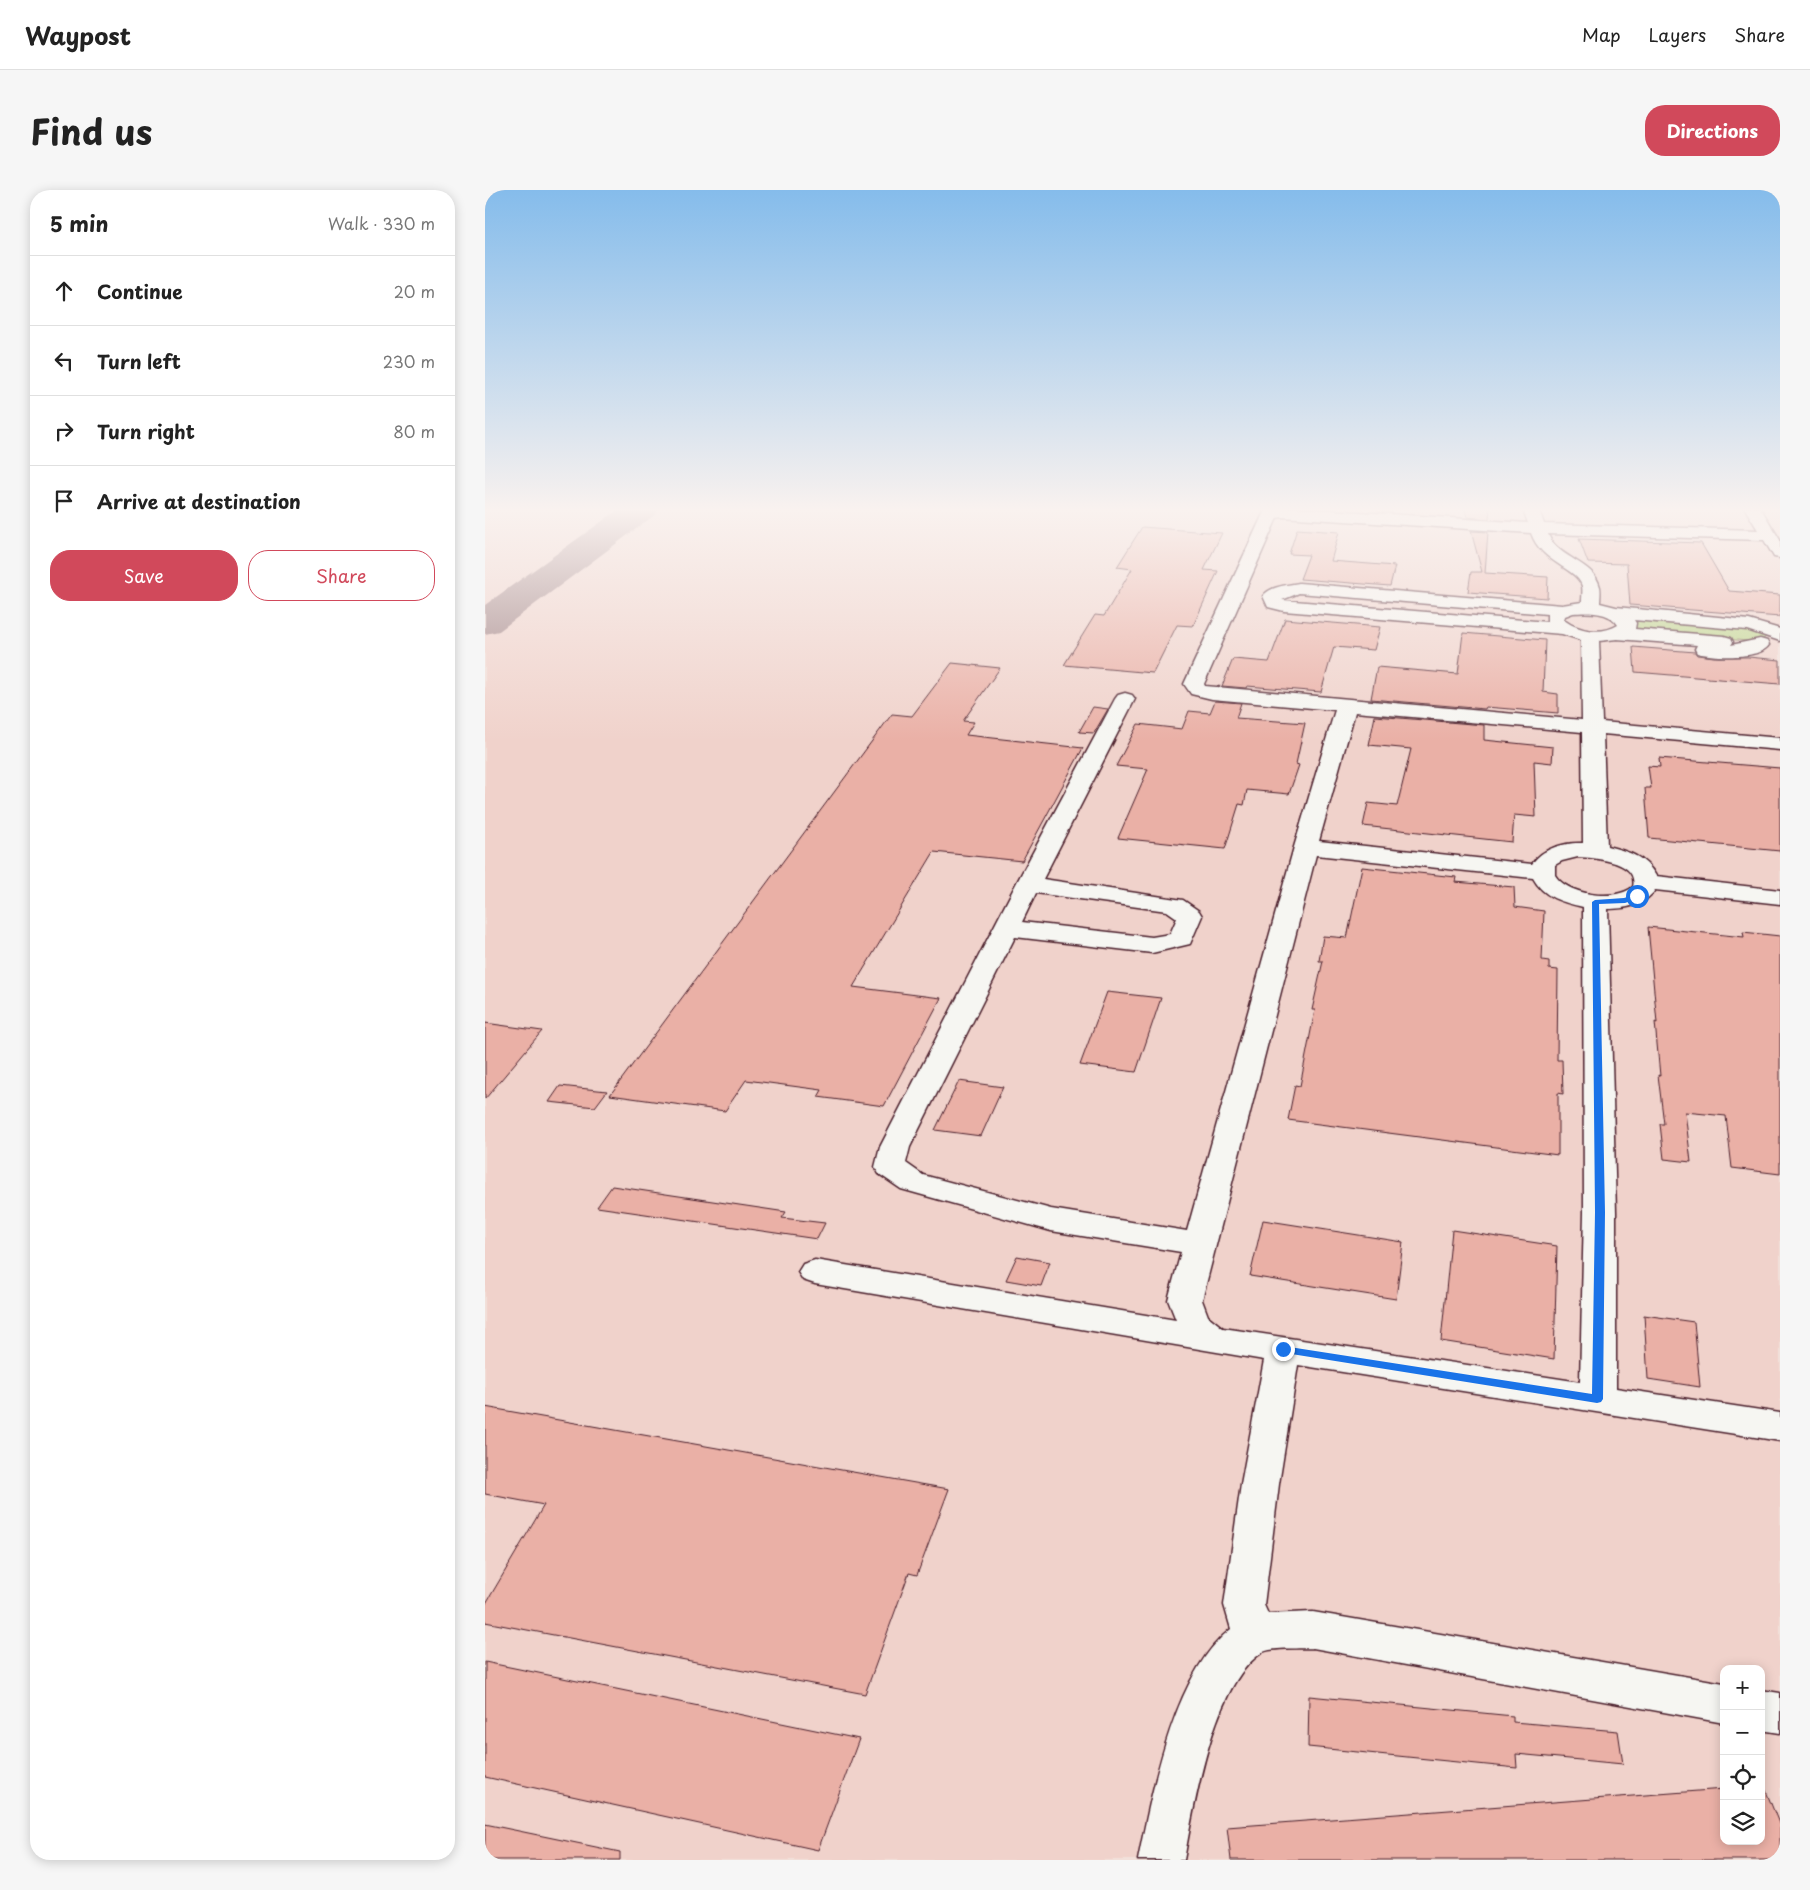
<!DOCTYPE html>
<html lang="en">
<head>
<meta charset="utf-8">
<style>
	body { margin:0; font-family:"Playpen Sans",sans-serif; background:#f6f6f6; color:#222 }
	.controls { position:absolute; right:15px; bottom:15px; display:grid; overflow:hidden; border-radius:10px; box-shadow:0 2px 12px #0003 }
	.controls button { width:45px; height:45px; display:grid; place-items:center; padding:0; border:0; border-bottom:1px solid #e0e0e0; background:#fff; color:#222; font:25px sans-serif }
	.stop { position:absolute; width:15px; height:15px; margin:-11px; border:4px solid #1a73e8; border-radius:50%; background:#fff }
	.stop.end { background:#1a73e8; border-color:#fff; box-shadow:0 1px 5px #0008 }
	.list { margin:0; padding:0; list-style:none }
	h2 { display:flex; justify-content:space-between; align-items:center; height:65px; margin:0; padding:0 20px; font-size:21px }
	h2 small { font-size:16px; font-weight:400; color:#767676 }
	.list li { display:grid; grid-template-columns:32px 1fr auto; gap:15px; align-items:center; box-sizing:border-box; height:70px; padding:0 20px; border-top:1px solid #e0e0e0 }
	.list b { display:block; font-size:19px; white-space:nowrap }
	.list em { font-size:16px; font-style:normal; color:#767676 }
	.actions { display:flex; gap:10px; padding:15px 20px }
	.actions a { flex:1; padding:11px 0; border:1px solid #d1495b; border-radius:20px; text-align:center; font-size:18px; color:#d1495b }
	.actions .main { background:#d1495b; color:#fff }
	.icon { flex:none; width:28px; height:28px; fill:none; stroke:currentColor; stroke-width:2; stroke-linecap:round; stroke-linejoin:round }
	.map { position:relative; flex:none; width:1295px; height:1670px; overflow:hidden; border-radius:20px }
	header { display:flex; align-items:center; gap:30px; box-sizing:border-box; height:70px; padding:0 25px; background:#fff; border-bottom:1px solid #e0e0e0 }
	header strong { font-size:24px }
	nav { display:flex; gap:28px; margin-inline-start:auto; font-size:18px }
	.intro { display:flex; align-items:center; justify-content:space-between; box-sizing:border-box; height:120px; padding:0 30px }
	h1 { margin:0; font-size:35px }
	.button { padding:12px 22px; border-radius:20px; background:#d1495b; color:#fff; font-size:18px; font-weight:700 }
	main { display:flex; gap:30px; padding:0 30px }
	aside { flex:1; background:#fff; border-radius:20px; box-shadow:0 2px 12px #0003 }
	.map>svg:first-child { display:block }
</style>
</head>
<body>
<header>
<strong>Waypost</strong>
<nav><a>Map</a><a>Layers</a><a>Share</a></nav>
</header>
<div class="intro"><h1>Find us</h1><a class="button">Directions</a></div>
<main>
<aside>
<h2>5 min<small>Walk · 330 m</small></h2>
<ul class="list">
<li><svg class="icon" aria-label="ahead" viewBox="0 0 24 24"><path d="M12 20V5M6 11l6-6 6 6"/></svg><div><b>Continue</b></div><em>20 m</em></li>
<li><svg class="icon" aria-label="left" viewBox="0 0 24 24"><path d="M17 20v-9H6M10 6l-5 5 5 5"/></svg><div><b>Turn left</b></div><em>230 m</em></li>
<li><svg class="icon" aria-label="right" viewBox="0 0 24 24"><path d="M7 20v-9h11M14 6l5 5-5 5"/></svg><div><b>Turn right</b></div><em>80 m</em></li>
<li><svg class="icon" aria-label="arrive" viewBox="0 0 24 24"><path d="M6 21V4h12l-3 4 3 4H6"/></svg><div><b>Arrive at destination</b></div></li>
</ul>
<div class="actions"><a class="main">Save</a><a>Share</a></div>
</aside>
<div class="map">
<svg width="1295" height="1670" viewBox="0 0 1295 1670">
	<rect width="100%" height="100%" fill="#f2e1db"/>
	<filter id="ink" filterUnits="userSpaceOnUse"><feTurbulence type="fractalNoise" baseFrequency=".02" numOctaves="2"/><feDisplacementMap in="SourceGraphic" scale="10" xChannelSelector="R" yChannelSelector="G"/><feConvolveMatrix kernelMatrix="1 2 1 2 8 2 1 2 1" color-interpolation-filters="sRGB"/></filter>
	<g filter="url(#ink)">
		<path fill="#f0d2cb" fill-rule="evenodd" d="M0 317H1295V1670H0ZM1239 1479H1276V1651H1239Z"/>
		<path fill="#bed58b" stroke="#847a5b" d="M1150 429 1262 438 1282 446 1277 450 1264 451 1160 443 1151 439Z"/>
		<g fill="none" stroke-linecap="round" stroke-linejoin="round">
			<path fill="#9e8083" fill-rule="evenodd" d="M137 317H175L171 324 14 441 0 444V415Z"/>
		</g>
		<path fill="#eab0a6" stroke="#4a1f2b" d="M979 317H1005L1004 329 982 327Z
			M657 337 737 343 719 380 733 381 708 436 692 435 668 483 579 475 610 425 619 426 647 379 632 377Z
			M812 339 854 342 846 371 910 376 905 396 815 389 824 365 804 364Z
			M986 341 1003 342 1000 383 1063 387 1062 408 983 402 986 382H997Z
			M1094 349 1216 353 1244 401 1295 405V427L1145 415 1142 374 1103 373Z
			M800 429 895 437 889 460 849 457 836 502 762 496 761 498 737 496 748 469 784 472Z
			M978 443 1060 450 1058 502 1073 504V523L1001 517 1000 519 886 509 892 477 973 484Z
			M1148 457 1210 462 1212 465 1229 467H1263L1295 470V494L1150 482Z
			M467 473 515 478 478 531 489 532 481 545 598 558 537 671 449 662 368 797 456 808 399 916 333 907 337 900 261 890 240 921 125 905 407 524 427 526Z
			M730 511 756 513 751 528 820 533 811 574 814 575 804 604 762 600 759 615 754 614 740 659 633 648 663 579 631 576 653 534 697 539 704 521 725 523Z
			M608 517 623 519 609 543 594 542Z
			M890 526 999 535V550L1068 557 1067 573 1049 571 1051 627 1029 625 1027 652 878 636 883 613 912 616 926 559 884 555Z
			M1174 568 1295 578V661L1164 648 1160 598H1166L1163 576 1175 577Z
			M877 677 971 687 970 692 1029 697 1030 717 1059 721 1057 770 1064 771V779L1073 780 1072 870H1077L1078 904 1073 903V965L803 930 810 895 815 896 830 820H827L838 771H834L838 746 862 748Z
			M1163 737 1259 747 1258 742 1295 746V984L1247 978 1241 926 1200 922 1206 972 1179 969 1175 934H1179L1173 885 1175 886 1170 832 1172 833Z
			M622 802 676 808 651 882 595 875Z
			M0 833 57 841 0 909Z
			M474 891 518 897 496 946 450 940Z
			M75 896 122 901 110 917 64 912Z
			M127 996 301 1022 297 1028 340 1033 332 1049 112 1017Z
			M778 1030 918 1052 911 1109 765 1086Z
			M967 1040 1072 1056 1069 1169 956 1151Z
			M532 1066 565 1072 556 1096 521 1090Z
			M1159 1125 1209 1132 1215 1197 1163 1189Z
			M0 1217 464 1299 432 1385 424 1383 380 1504 0 1432V1415L59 1315 0 1304Z
			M0 1472 374 1549 333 1660 0 1587Z
			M824 1506 1028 1526V1532L1133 1541 1138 1574 1031 1564 1032 1578 823 1557Z
			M1277 1591 1295 1636V1670H746L742 1637 1239 1599V1651H1276Z
			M0 1634 135 1662V1670H0Z"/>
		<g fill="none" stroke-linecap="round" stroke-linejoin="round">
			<g stroke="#4a1f2b" stroke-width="3">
				<path id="minor" d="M797 317 1043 333 1037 317H1053L1059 334 1273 340 1259 317H1275L1295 350V368L1289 367 1279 350 1063 344C1072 369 1109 371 1115 397 1116 402 1115 408 1115 413L1131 417 1264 430 1295 439V451L1262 440 1149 430 1151 433 1150 439 1239 446 1246 448 1248 452 1246 455 1275 449 1282 451 1284 455C1274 470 1229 467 1212 463L1210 459 1212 455 1132 449 1114 451 1117 532 1295 548V560L1118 544 1122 656C1142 661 1160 666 1171 686L1295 700V714L1170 700C1160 715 1140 719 1123 719L1131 1022V1198L1295 1223V1251L813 1175 794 1294 779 1415 783 1424 828 1422 1239 1493V1533L828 1458C816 1459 788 1457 778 1462 728 1492 709 1616 699 1670H653C667 1601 689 1483 746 1439L739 1415 756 1294 779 1170 330 1094 318 1090 313 1082 318 1074 330 1070 691 1130 683 1110 696 1062 566 1041 416 999 394 984 390 977 395 957 531 694 630 509 633 505 640 503 647 505 650 509 558 689 698 710 714 721 717 726 705 754 667 763 530 747 425 957 421 973 438 985 566 1019 702 1041 809 657 850 520 727 509 706 504 699 494 778 324 780 321ZM797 327 1046 343C1056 373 1092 378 1097 396 1098 400 1097 407 1097 412L1077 415 814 393C803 395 785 396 778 406L783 417 799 421 1077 444 1096 450 1097 530 720 496 719 494 792 328ZM814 403 1062 424V432L797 410ZM1088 423C1102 422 1125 421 1133 435 1117 445 1093 441 1079 430L1080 426ZM870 522 1097 542 1098 653C1080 652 1057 658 1047 674L834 651ZM831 665 1048 688C1059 708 1077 712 1098 717L1099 1022 1095 1192 738 1138 723 1126 717 1110ZM1093 667C1110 668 1154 671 1148 697 1130 712 1082 705 1070 685V675L1077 671ZM551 703 682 721 692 728 685 744 667 747 537 732Z
					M1276 1500 1295 1503V1543L1276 1540Z"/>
			</g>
			<use href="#minor" fill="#f6f6f2" fill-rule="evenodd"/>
		</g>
	</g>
	<linearGradient id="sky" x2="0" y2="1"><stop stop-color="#85bceb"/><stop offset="0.58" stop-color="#f9f2ef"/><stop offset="1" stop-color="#f9f2ef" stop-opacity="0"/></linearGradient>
	<rect width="1295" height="551" fill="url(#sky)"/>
	<path fill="#1a73e8" d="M1152 704H1154V708L1140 713 1114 714 1120 1022 1118 1209 1116 1212 1112 1213 794 1162 793 1159 798 1156 1107 1204 1110 1022 1107 712 1110 710 1139 708Z"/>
</svg>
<div class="controls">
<button>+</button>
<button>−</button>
<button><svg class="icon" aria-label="locate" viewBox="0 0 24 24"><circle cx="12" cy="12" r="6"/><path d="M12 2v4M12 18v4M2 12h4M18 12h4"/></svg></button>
<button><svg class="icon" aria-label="layers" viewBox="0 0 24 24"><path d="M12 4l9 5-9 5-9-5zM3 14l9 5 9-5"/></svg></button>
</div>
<div class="stop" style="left:1152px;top:706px"></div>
<div class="stop end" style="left:798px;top:1159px"></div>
</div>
</main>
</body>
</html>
